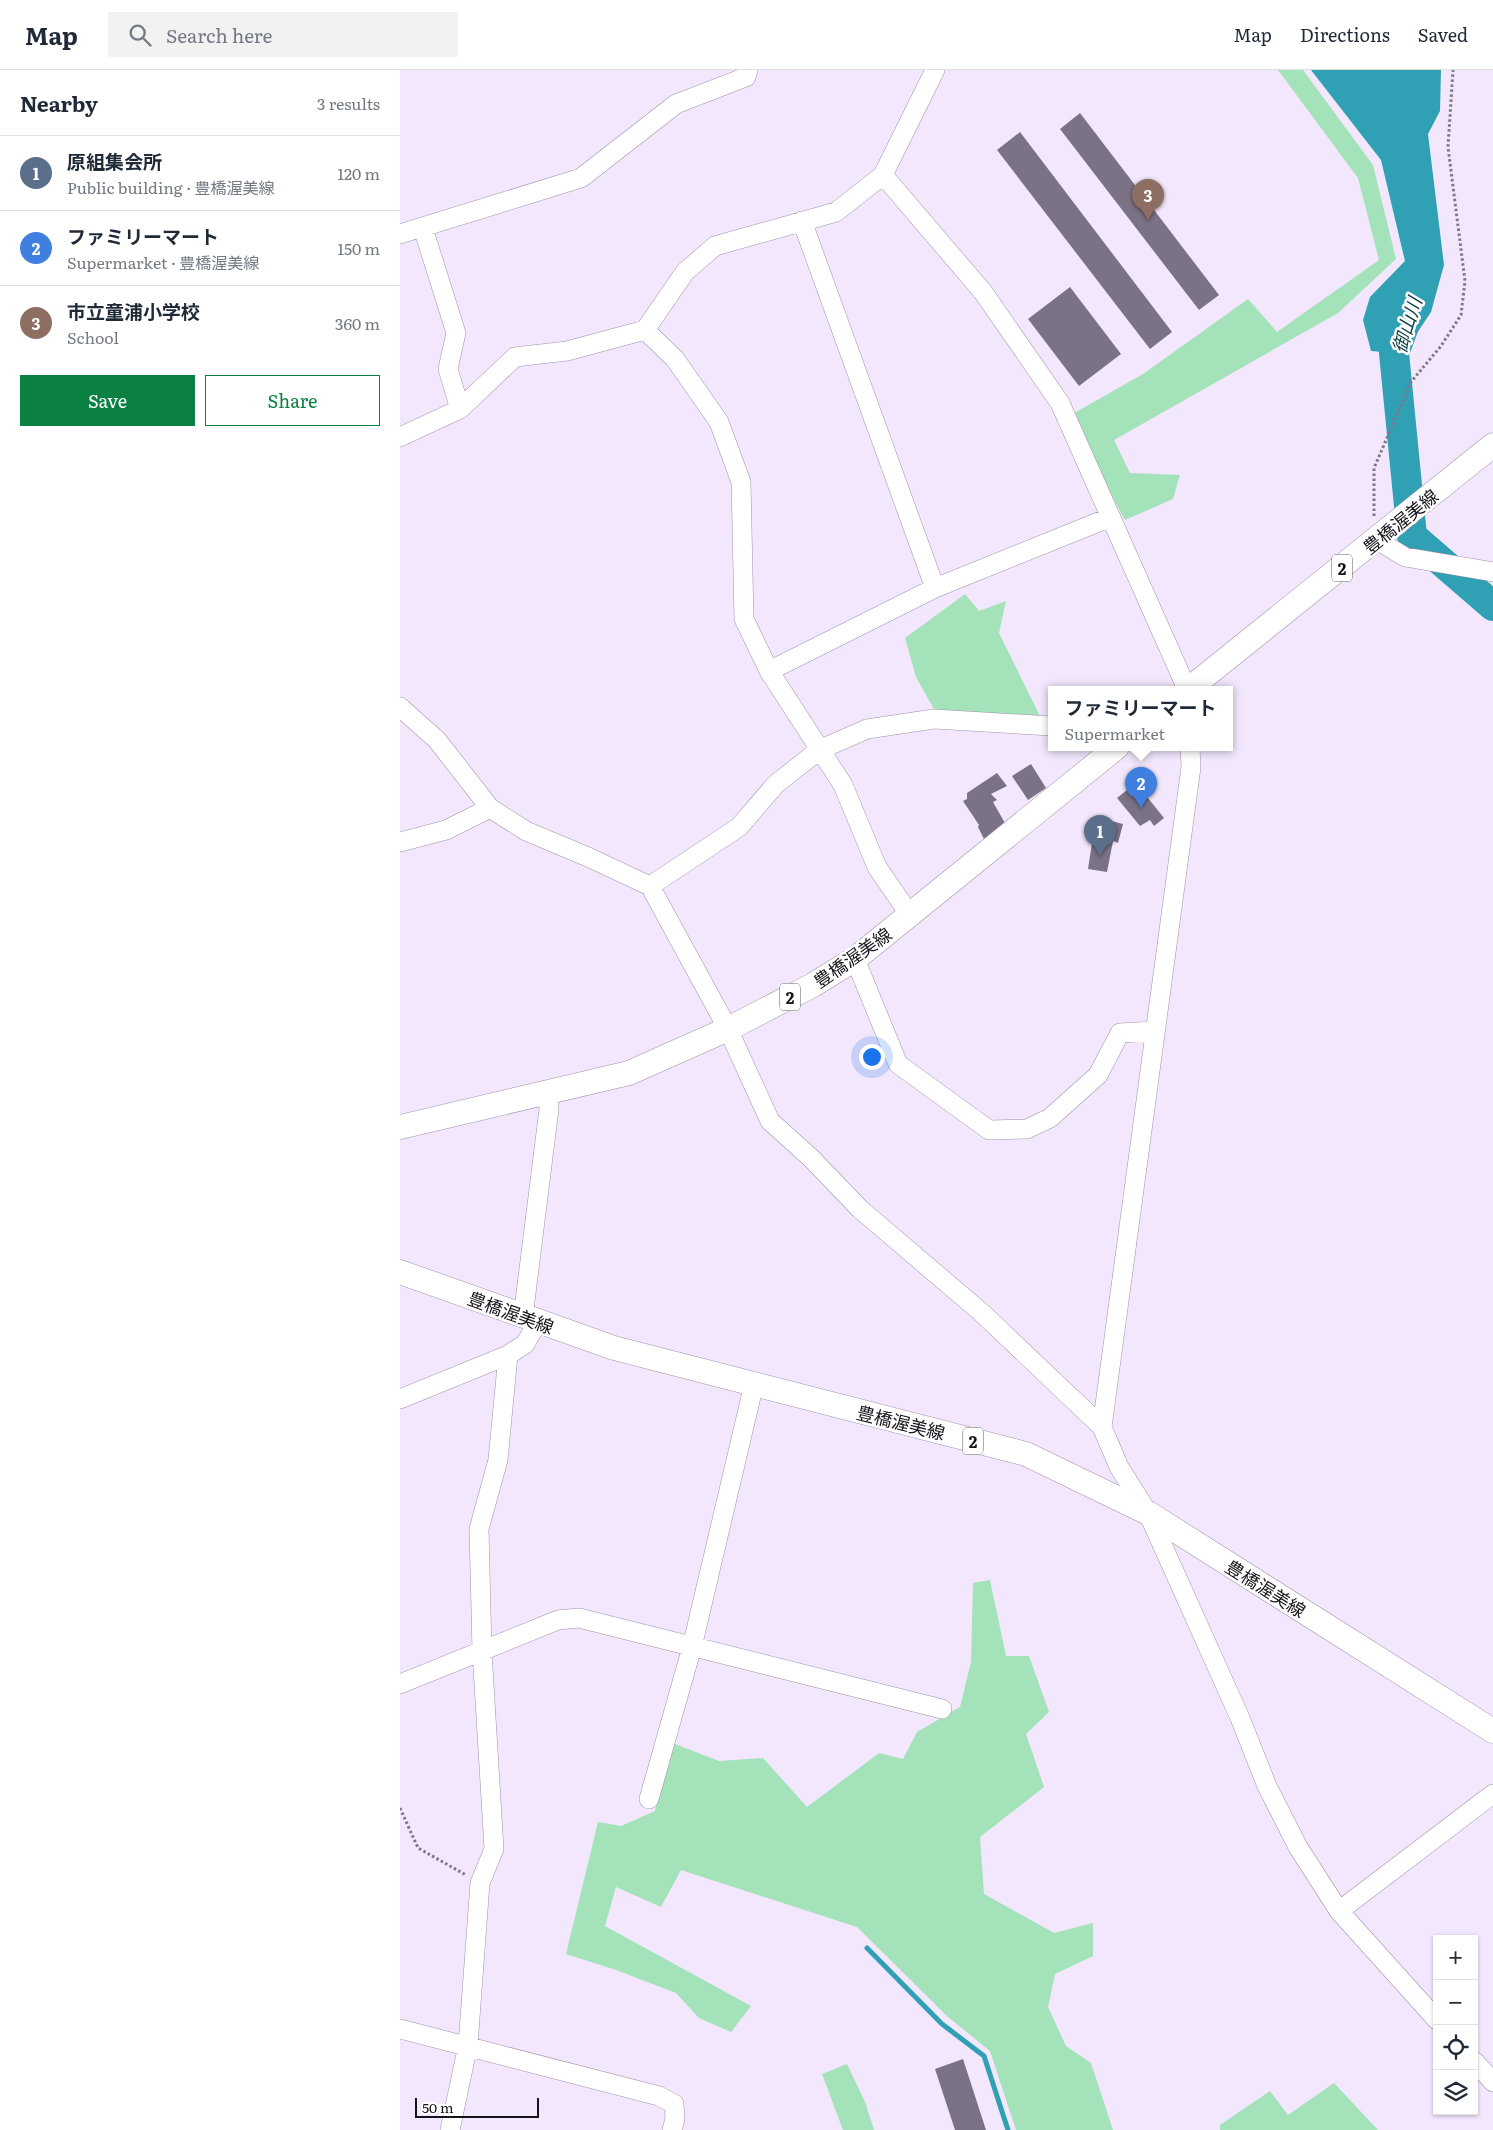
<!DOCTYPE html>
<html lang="en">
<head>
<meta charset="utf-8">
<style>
	body { margin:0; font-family:Literata,"Noto Sans JP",serif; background:#f2f2f3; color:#1f2937 }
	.controls { position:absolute; right:15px; bottom:15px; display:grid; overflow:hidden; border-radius:0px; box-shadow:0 1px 4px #0004 }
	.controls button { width:45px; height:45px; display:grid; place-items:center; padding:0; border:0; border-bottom:1px solid #e0e1e3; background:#fff; color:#1f2937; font:25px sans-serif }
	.scale { position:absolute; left:15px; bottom:12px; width:124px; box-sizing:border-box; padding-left:5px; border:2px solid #17131a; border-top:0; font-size:14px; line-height:18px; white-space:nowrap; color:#17131a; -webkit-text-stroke:4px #fff; paint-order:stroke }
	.you { position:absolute; left:471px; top:986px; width:18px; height:18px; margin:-12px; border:4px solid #fff; border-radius:50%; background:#1a73e8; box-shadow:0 0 0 8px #1a73e833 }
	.badge { display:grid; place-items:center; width:32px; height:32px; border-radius:50%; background:#0b8043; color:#fff; font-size:16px; font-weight:700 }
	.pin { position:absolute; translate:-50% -41px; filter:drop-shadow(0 1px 2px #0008) }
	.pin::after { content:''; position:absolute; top:26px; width:18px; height:15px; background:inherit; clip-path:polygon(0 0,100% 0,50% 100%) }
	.popup { position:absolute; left:648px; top:616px; width:185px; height:65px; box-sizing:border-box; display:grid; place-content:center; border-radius:0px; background:#fff; filter:drop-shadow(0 1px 4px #0005); font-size:16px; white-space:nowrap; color:#747a83 }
	.popup b { font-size:19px; color:#1f2937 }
	.popup::after { content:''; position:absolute; left:50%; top:100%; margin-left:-10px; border:10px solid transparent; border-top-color:#fff }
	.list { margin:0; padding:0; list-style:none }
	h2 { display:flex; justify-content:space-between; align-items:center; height:65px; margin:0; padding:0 20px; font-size:21px }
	h2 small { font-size:16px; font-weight:400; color:#747a83 }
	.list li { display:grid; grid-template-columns:32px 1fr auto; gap:15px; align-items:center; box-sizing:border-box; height:75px; padding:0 20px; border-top:1px solid #e0e1e3 }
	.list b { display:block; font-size:19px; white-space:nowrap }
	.list p { margin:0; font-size:16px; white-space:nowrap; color:#747a83 }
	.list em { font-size:16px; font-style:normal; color:#747a83 }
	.actions { display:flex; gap:10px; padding:15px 20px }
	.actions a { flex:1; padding:11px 0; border:1px solid #0b8043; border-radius:0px; text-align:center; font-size:18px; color:#0b8043 }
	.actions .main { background:#0b8043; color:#fff }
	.icon { flex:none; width:28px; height:28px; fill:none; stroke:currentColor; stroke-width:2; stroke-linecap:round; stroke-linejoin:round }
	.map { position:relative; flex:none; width:1093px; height:2060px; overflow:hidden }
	header { display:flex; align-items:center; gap:30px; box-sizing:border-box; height:70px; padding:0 25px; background:#fff; border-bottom:1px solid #e0e1e3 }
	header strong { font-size:24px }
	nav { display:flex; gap:28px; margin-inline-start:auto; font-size:18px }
	.search { width:350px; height:45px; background:#f2f2f3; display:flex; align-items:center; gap:12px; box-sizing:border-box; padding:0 18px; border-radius:0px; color:#747a83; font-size:19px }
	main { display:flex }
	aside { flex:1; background:#fff }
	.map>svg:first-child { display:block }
</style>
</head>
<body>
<header>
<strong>Map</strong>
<div class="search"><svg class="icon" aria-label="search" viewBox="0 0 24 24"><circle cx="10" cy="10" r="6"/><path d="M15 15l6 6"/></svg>Search here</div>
<nav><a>Map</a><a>Directions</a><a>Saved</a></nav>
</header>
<main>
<aside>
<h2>Nearby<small>3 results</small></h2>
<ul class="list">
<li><span class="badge" style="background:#5c6f8a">1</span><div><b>原組集会所</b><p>Public building · 豊橋渥美線</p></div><em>120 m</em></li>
<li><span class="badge" style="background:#3f7fe0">2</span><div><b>ファミリーマート</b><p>Supermarket · 豊橋渥美線</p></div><em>150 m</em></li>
<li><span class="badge" style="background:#8d6e63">3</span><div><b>市立童浦小学校</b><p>School</p></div><em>360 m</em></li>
</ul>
<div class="actions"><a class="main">Save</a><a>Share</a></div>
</aside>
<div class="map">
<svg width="1093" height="2060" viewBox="0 0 1093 2060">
	<rect width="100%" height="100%" fill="#f2e7fd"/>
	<path fill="#a4e2ba" d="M878 0H903L973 95 996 189 938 243 714 370 730 403 780 405 773 429 725 450 669 346 743 304 848 229 877 262 979 190 958 108Z
		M565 524 579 541 606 531 599 563 640 646 535 641 516 607 505 568Z
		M590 1510 606 1586H629L649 1642 626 1664 644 1717 580 1767 584 1824 654 1863 693 1853V1886L655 1904 648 1937 666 1976 691 1993 713 2060H616L590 1981 548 1947 457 1857 281 1800 261 1837 216 1817 205 1856 351 1936 331 1962 299 1948 276 1923 216 1900 166 1884 198 1752 221 1756 255 1741 270 1672 319 1691 363 1688 407 1737 479 1683 503 1689 517 1662 560 1637 571 1592 573 1513Z
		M447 1994 465 2032 474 2060H443L422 2004Z
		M934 2013 978 2060H820V2055L870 2021 888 2045Z"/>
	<path fill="#30a0b4" d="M911 0H1041L1040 41 1028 64 1044 195 1031 242 1013 269 994 283 971 281 963 250 970 227 1005 191 981 90Z"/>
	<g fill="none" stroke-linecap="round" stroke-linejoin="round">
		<path stroke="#30a0b4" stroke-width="5" d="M467 1878 542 1954 584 1986 608 2060"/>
		<path stroke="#30a0b4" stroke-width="30" d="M1008 245 994 283 1012 466 1093 536"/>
	</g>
	<path fill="#7c7286" d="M680 43 819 225 799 240 660 59Z
		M620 62 772 262 750 279 597 80Z
		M670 217 721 284 679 316 628 249Z
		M631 694 646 718 628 730 612 706Z
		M597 703 607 716 591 724 597 730 593 732 606 755 584 769 578 757 579 755 563 731 567 729V723Z
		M736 713 764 748 754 756 750 750 740 756 717 728Z
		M696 747 723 754 718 773 713 771 707 802 688 799Z
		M563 1989 586 2060H555L535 1999Z"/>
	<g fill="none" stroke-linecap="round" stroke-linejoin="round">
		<g stroke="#9e93a8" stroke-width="20">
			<path id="minor" d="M483 105 583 222 660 333 787 619
				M402 151 535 518
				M23 158 56 263 48 299 60 339
				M0 164 181 108 276 34 346 7 348 0
				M245 260 275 289 319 352 341 412 344 549 369 601 443 715 477 797 510 845
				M0 367 60 339 115 287 167 281 245 260 285 202 315 176 436 142 483 105 535 0
				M977 470 1005 487 1093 502
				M369 601 535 518 711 447
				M0 637 37 670 90 738 126 761 188 787 250 816 328 959 370 1051 411 1088 460 1139 582 1243 702 1357
				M790 677 791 697 702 1357 719 1397 748 1443 840 1648 867 1716 898 1777 939 1841 1037 1950
				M0 772 46 760 90 738
				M250 816 339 757 376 714 419 680 467 659 534 649 652 656
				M455 889 498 994 589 1060 627 1059 650 1048 698 1005 720 963 755 961
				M123 1247 149 1039 148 1021
				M0 1329 108 1285
				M0 1614 158 1550 179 1548 542 1639
				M249 1729 292 1577 354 1314
				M939 1841 1093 1724
				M0 1959 259 2026 274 2034 275 2049 272 2060
				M1074 1991 1093 2012
				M50 2060 68 1975 80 1813 94 1779 82 1581 79 1459 98 1390 108 1285 125 1274 138 1252"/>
		</g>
		<g stroke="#9e93a8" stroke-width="25">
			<path id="major" d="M789 619 1093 375
				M0 1057 229 1003 328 959 413 915 455 889 717 677
				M0 1202 214 1278 626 1384 748 1443 1093 1661"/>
		</g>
		<path stroke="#7f7785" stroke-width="3" stroke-dasharray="2.5 2.5" stroke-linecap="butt" d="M974 446V398L1011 312 1041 276 1061 245 1065 211 1048 77 1053 0
			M0 1738 18 1778 66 1805"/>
		<use href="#minor" stroke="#fff" stroke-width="19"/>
		<use href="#major" stroke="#fff" stroke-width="24"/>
	</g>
	<g text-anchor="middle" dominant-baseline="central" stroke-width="5" stroke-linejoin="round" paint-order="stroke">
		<g fill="#fff" stroke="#5d5a5f" stroke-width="1">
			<rect x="932" y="484.5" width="20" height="27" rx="4"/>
			<rect x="380" y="913.5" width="20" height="27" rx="4"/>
			<rect x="563" y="1357.5" width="20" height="27" rx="4"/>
		</g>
		<g font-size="16" font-weight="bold" fill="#17131a">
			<text x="942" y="498">2</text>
			<text x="390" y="927">2</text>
			<text x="573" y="1371">2</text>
		</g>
		<g font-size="18" fill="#17131a" stroke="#fff">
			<text transform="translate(1000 451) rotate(-39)">豊橋渥美線</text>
			<text transform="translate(452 887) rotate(-35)">豊橋渥美線</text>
			<text transform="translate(111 1242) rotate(20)">豊橋渥美線</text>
			<text transform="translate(501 1352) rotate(14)">豊橋渥美線</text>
			<text transform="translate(866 1518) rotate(32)">豊橋渥美線</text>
		</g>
		<g font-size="19" font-style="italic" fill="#0c3e46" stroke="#fff">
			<text transform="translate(1006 255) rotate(-73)">御山川</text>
		</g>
	</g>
</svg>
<div class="controls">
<button>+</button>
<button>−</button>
<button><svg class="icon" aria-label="locate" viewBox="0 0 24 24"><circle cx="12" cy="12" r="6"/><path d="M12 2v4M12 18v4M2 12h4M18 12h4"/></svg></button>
<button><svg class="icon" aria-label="layers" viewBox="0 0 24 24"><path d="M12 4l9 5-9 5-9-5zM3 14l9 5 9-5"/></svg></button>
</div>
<div class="scale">50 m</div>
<div class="you"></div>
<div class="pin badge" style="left:700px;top:786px;background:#5c6f8a">1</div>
<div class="pin badge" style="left:741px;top:738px;background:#3f7fe0">2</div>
<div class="popup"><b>ファミリーマート</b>Supermarket</div>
<div class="pin badge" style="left:748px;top:150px;background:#8d6e63">3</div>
</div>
</main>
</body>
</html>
